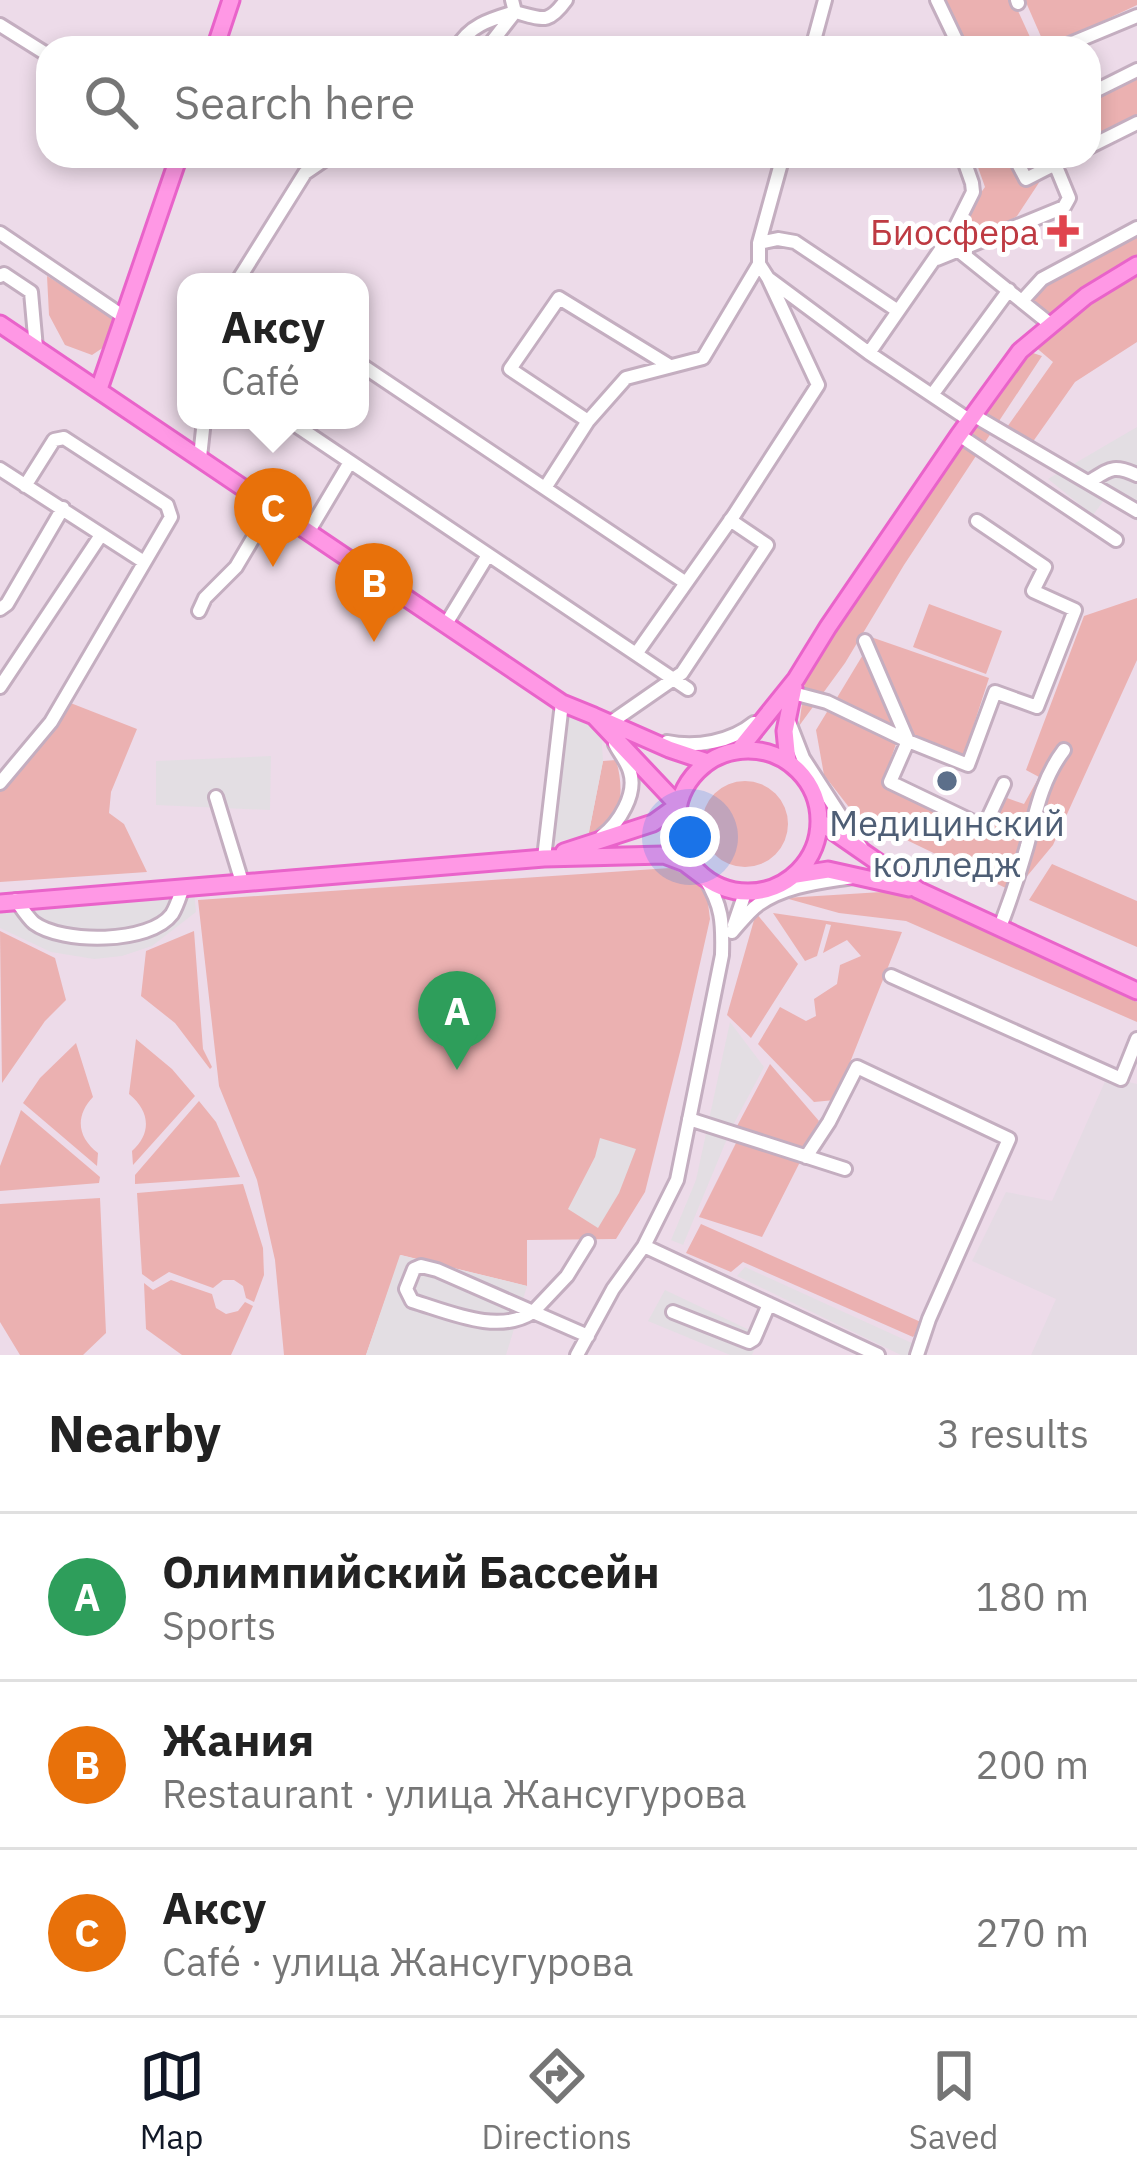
<!DOCTYPE html>
<html lang="en">
<head>
<meta charset="utf-8">
<style>
	body { margin:0; font-family:"IBM Plex Sans",sans-serif; background:#f6f6f6; color:#222 }
	.you { position:absolute; left:690px; top:837px; width:42px; height:42px; margin:-30px; border:9px solid #fff; border-radius:50%; background:#1a73e8; box-shadow:0 0 0 18px #1a73e833 }
	.badge { display:grid; place-items:center; width:78px; height:78px; border-radius:50%; background:#111827; color:#fff; font-size:39px; font-weight:700 }
	.pin { position:absolute; translate:-50% -99px; filter:drop-shadow(0 3px 6px #0008) }
	.pin::after { content:''; position:absolute; top:63px; width:42px; height:36px; background:inherit; clip-path:polygon(0 0,100% 0,50% 100%) }
	.popup { position:absolute; left:177px; top:273px; width:192px; height:156px; box-sizing:border-box; display:grid; place-content:center; border-radius:24px; background:#fff; filter:drop-shadow(0 3px 9px #0005); font-size:39px; white-space:nowrap; color:#767676 }
	.popup b { font-size:45px; color:#222 }
	.popup::after { content:''; position:absolute; left:50%; top:100%; margin-left:-24px; border:24px solid transparent; border-top-color:#fff }
	.list { margin:0; padding:0; list-style:none }
	h2 { display:flex; justify-content:space-between; align-items:center; height:156px; margin:0; padding:0 48px; font-size:51px }
	h2 small { font-size:39px; font-weight:400; color:#767676 }
	.list li { display:grid; grid-template-columns:78px 1fr auto; gap:36px; align-items:center; box-sizing:border-box; height:168px; padding:0 48px; border-top:3px solid #e0e0e0 }
	.list b { display:block; font-size:45px; white-space:nowrap }
	.list p { margin:0; font-size:39px; white-space:nowrap; color:#767676 }
	.list em { font-size:39px; font-style:normal; color:#767676 }
	.icon { flex:none; width:66px; height:66px; fill:none; stroke:currentColor; stroke-width:2; stroke-linecap:round; stroke-linejoin:round }
	.map { position:relative; flex:none; width:1137px; height:1355px; overflow:hidden }
	.search { position:absolute; background:#fff; box-shadow:0 6px 18px #0003; left:36px; right:36px; top:36px; height:132px; display:flex; align-items:center; gap:30px; box-sizing:border-box; padding:0 42px; border-radius:36px; color:#767676; font-size:45px }
	.sheet { height:660px; background:#fff }
	nav { display:flex; justify-content:space-around; align-items:center; box-sizing:border-box; height:168px; border-top:3px solid #e0e0e0; background:#fff; font-size:33px; color:#767676 }
	nav a { display:grid; justify-items:center; gap:6px }
	nav .on { color:#111827 }
	.map>svg:first-child { display:block }
</style>
</head>
<body>
<div class="map">
<svg width="1137" height="1355" viewBox="0 0 1137 1355">
	<rect width="100%" height="100%" fill="#f5e9f2"/>
	<path fill="#eddbe9" fill-rule="evenodd" d="M0 0H1137V1355H0ZM48 48H1089V156H48ZM186 282H360V420H186Z"/>
	<path fill="#e5dbe4" d="M1107 1077 1137 1084V1355H1031L1056 1299 972 1261 1006 1192 1052 1201Z"/>
	<path fill="#ebb1b1" d="M943 0H1013L1035 48H966Z
		M1025 0H1137V5L1046 48Z
		M1137 73V121L1089 145V97Z
		M974 156H1010L1025 183 1046 172 1017 216 965 249 949 255 970 221 965 215 985 187Z
		M1137 237V260L1050 319 1027 299 1044 283Z
		M1137 274V342L1075 382 1032 443 1005 430 1053 362 1033 345 1090 298Z
		M47 276 116 318 104 347 92 355 65 345 49 315Z
		M1027 351 1042 356 904 565 845 663 799 726 806 674Z
		M1137 598V660L1053 845 1014 892 855 815 824 775 816 730 830 707 897 741 883 782 984 835 1007 798 1024 804 1039 777 1026 770 1084 616Z
		M929 604 1002 631 986 674 913 647Z
		M868 636 989 678 963 758 912 742Z
		M864 653 901 737 835 701Z
		M68 702 137 729 111 792 109 813 124 824 147 872 0 882V791Z
		M616 760C625 791 623 828 588 837L603 761Z
		M702 824a43 43 0 1 1 86 0a43 43 0 1 1-86 0Z
		M1052 864 1137 901V947L1029 900Z
		M670 868 697 880 707 895 710 919 681 1048 645 1192 616 1239 527 1240V1286L401 1255 366 1355H284L275 1260 257 1180 219 1086 198 900Z
		M898 891 1137 1002V1022L906 921 839 913 785 898Z
		M756 913 798 964 751 1038 727 1015Z
		M773 913 902 932 835 1100 814 1102 758 1044 780 1007 806 1021 816 1016 814 999 837 984 840 965 861 956 847 940 823 953 831 925 826 924 817 956 805 961Z
		M0 931 55 958 66 1000 45 1021 2 1083Z
		M194 931 203 1049 212 1067 210 1069 175 1023 141 996 146 951Z
		M136 1039 172 1069 195 1096 133 1165 132 1151C152 1133 150 1111 129 1094Z
		M76 1043 93 1097C75 1116 77 1137 98 1153L97 1166 23 1103 40 1078Z
		M770 1064 819 1121 802 1150 736 1128Z
		M199 1101 216 1122 240 1177 135 1184V1175Z
		M21 1110 100 1177 99 1183 0 1191V1166Z
		M738 1139 800 1162 762 1237 699 1217Z
		M243 1184 263 1248 264 1275 254 1302 246 1298 243 1286 234 1280H223L213 1288 169 1272 153 1282 142 1274 137 1193Z
		M100 1198 106 1333 83 1355H20L0 1322V1204Z
		M701 1224 923 1323 913 1337 743 1262 731 1272 686 1253Z
		M171 1280 212 1294 216 1308 226 1314 238 1311 245 1302 253 1306 231 1355H182L146 1329 144 1283 153 1290Z"/>
	<path fill="#e3dee3" d="M1137 427V521L1105 499 1093 515 1048 479Z
		M565 709 601 730 603 761 588 837 554 841Z
		M271 756 270 810 156 805V761Z
		M194 891 196 912 152 946 122 956 94 959 51 952 0 928V908Z
		M730 1022 764 1067 731 1129 683 1245 671 1240 696 1180Z
		M600 1138 636 1149 619 1193 598 1228 568 1209 595 1157Z
		M400 1255 527 1286 506 1355H366Z
		M745 1267 914 1344 911 1355H901L737 1276Z
		M665 1290 760 1335 752 1355H730L648 1321Z"/>
	<g fill="none" stroke-linecap="round" stroke-linejoin="round">
		<g stroke="#c4aec0" stroke-width="18">
			<path id="minor" d="M512 0 515 12C543 19 548 25 566 0
				M937 0 960 48
				M1017 0 1018 3
				M0 25 48 55
				M457 48C469 25 492 19 515 12L487 48
				M812 48 825 0
				M1060 48 1137 16
				M1089 94 1137 70
				M1089 147 1137 123
				M783 156 759 243V264L768 278 869 353 969 420
				M1014 156 1026 179 1071 156
				M0 233 124 317
				M759 243 778 239 795 242 898 311
				M959 251 1050 324
				M937 259 1064 207 1069 198 1055 164
				M0 276 4 274 31 292 36 348
				M237 282 305 173 327 158 341 156
				M1022 301 1042 279 1137 228
				M869 353 953 232 973 192 972 183 966 166 968 156
				M360 364 686 583
				M932 395 1009 290
				M973 415 1137 511
				M288 420 688 689
				M588 421 510 369 559 298 670 366
				M959 435 1116 540
				M200 457 204 420
				M0 469 144 562
				M1089 482C1110 469 1113 464 1137 475
				M545 488 588 421 626 378 703 358 759 264
				M309 531 350 462
				M0 609 7 604 63 508
				M199 611 205 598 236 567 272 506
				M446 624 488 555
				M865 641 908 741 890 782 984 827 1004 784
				M636 654 734 515 818 385 768 278
				M0 687 101 535
				M793 693 827 702 908 741 968 765 995 692 1037 707 1075 610 1033 591 1045 567 977 521
				M789 722 803 758 862 849
				M610 723 682 673 767 545 730 520
				M667 742C696 748 731 742 754 723
				M0 783 51 722 171 517 167 505 64 438 54 440 25 486
				M216 797 242 882
				M602 836C619 823 637 794 630 772 628 763 619 752 615 744
				M544 858 562 703
				M16 900C21 907 28 918 34 923 62 944 150 944 172 914 177 906 180 895 183 887
				M734 925 745 893
				M1000 927C1010 901 1019 874 1027 846 1036 811 1042 779 1064 750
				M732 932C740 923 749 911 759 904 786 885 822 882 852 877
				M891 976 1121 1079 1137 1039
				M689 1119 845 1169
				M806 1157 829 1122 857 1067 1009 1139 929 1319 917 1355
				M644 1246 878 1355
				M421 1266 437 1270 533 1312C498 1335 449 1312 412 1301L406 1289 414 1269Z
				M673 1312 749 1342 754 1339 769 1304
				M588 1336 533 1312 567 1276 588 1242
				M577 1355 613 1289 644 1246 677 1180 722 955C723 922 722 906 705 878"/>
		</g>
		<g stroke="#e963ca" stroke-width="21">
			<path id="major" d="M215 48 231 0
				M0 324 562 703 594 716
				M99 389 179 156
				M677 821a71 71 0 1 1 142 0a71 71 0 1 1-142 0Z
				M739 750 796 679 828 627 959 435 1020 351 1086 296 1137 265
				M788 762 785 731 794 687
				M820 822 918 890 1137 991
				M564 852 653 823 678 805 594 716 669 749 708 762
				M796 875 828 870 909 888
				M0 903 544 858 664 855 685 863 705 878"/>
		</g>
		<use href="#minor" stroke="#fff" stroke-width="12"/>
		<use href="#major" stroke="#ff98e5" stroke-width="15"/>
	</g>
	<path fill="#e0444e" stroke="#fff" stroke-width="4.5" d="M1057 213h12v12h12v12h-12v12h-12v-12h-12v-12h12z"/>
	<circle fill="#5c6f8a" stroke="#fff" stroke-width="4.5" cx="947" cy="781" r="12"/>
	<g text-anchor="middle" dominant-baseline="central" stroke-width="10" stroke-linejoin="round" paint-order="stroke">
		<g font-size="36" fill="#be3a42" stroke="#fff" text-anchor="end">
			<text x="1039" y="231">Биосфера</text>
		</g>
		<g font-size="36" fill="#4e5e75" stroke="#fff">
			<text x="947" y="822">Медицинский<tspan x="947" dy="41">колледж</tspan></text>
		</g>
	</g>
</svg>
<div class="you"></div>
<div class="pin badge" style="left:457px;top:1070px;background:#2e9e5b">A</div>
<div class="pin badge" style="left:374px;top:642px;background:#e8710a">B</div>
<div class="pin badge" style="left:273px;top:567px;background:#e8710a">C</div>
<div class="popup"><b>Аксу</b>Café</div>
<div class="search"><svg class="icon" aria-label="search" viewBox="0 0 24 24"><circle cx="10" cy="10" r="6"/><path d="M15 15l6 6"/></svg>Search here</div>
</div>
<section class="sheet">
<h2>Nearby<small>3 results</small></h2>
<ul class="list">
<li><span class="badge" style="background:#2e9e5b">A</span><div><b>Олимпийский Бассейн</b><p>Sports</p></div><em>180 m</em></li>
<li><span class="badge" style="background:#e8710a">B</span><div><b>Жания</b><p>Restaurant · улица Жансугурова</p></div><em>200 m</em></li>
<li><span class="badge" style="background:#e8710a">C</span><div><b>Аксу</b><p>Café · улица Жансугурова</p></div><em>270 m</em></li>
</ul>
</section>
<nav>
<a class="on"><svg class="icon" aria-label="map" viewBox="0 0 24 24"><path d="M3 6l6-2 6 2 6-2v14l-6 2-6-2-6 2zM9 4v14M15 6v14"/></svg>Map</a>
<a><svg class="icon" aria-label="directions" viewBox="0 0 24 24"><path d="M12 3l9 9-9 9-9-9zM9 14v-3h6M13 9l2 2-2 2"/></svg>Directions</a>
<a><svg class="icon" aria-label="saved" viewBox="0 0 24 24"><path d="M7 4h10v16l-5-4-5 4z"/></svg>Saved</a>
</nav>
</body>
</html>
